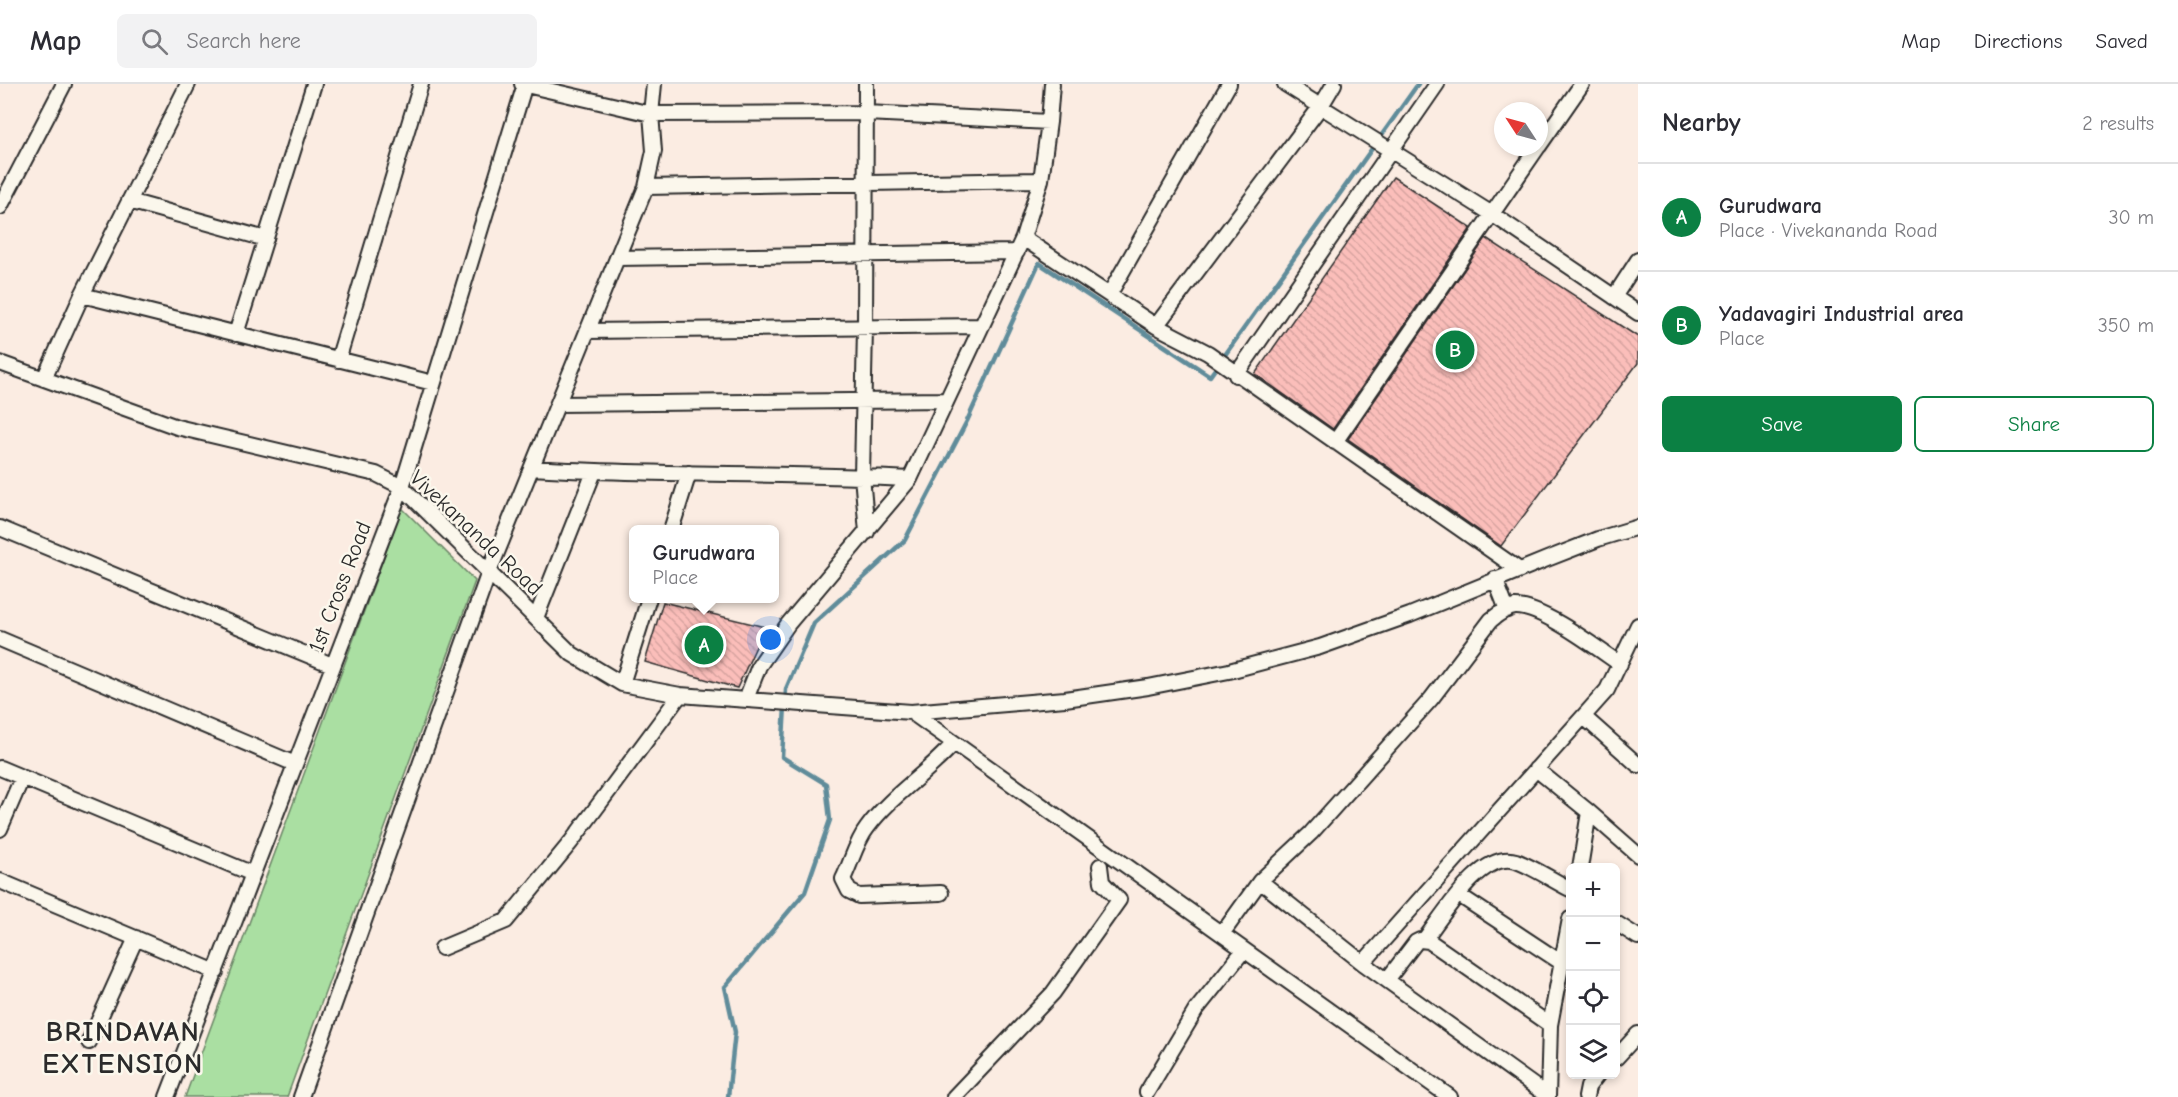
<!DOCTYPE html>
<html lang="en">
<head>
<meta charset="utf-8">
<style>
	body { margin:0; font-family:"Comic Neue",sans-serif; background:#f2f2f3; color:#2b2b33 }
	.controls { position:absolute; right:18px; bottom:18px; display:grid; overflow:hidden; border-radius:9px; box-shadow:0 3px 9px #0003 }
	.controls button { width:54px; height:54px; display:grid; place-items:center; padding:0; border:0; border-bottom:2px solid #e1e1e2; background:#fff; color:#2b2b33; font:30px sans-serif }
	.compass { position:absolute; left:1494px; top:18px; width:54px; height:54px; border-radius:50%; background:#fff; box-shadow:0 3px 9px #0003; rotate:306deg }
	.you { position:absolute; left:771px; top:556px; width:21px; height:21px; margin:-15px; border:4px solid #fff; border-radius:50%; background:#1a73e8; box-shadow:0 0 0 9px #1a73e833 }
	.badge { display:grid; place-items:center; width:39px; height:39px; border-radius:50%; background:#0b8043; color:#fff; font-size:20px; font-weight:700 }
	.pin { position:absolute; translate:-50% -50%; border:3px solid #fff; box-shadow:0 2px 6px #0006 }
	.popup { position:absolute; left:629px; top:441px; width:150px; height:78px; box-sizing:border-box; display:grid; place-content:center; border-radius:9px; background:#fff; filter:drop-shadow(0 2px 4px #0005); font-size:20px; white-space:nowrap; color:#7c7c81 }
	.popup b { font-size:22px; color:#2b2b33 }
	.popup::after { content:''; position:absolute; left:50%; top:100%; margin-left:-12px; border:12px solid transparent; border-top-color:#fff }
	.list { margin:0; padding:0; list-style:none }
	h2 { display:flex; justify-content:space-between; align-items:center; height:78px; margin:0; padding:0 24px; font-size:26px }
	h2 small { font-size:20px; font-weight:400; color:#7c7c81 }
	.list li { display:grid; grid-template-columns:39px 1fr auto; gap:18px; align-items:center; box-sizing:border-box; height:108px; padding:0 24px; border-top:2px solid #e1e1e2 }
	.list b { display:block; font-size:22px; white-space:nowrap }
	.list p { margin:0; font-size:20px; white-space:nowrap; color:#7c7c81 }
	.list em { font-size:20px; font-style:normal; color:#7c7c81 }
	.actions { display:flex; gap:12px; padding:18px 24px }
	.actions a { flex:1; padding:14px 0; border:2px solid #0b8043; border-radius:9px; text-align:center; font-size:21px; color:#0b8043 }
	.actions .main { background:#0b8043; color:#fff }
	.icon { flex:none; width:33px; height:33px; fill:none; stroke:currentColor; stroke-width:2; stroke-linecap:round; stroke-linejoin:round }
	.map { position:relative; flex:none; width:1638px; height:1013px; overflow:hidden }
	header { display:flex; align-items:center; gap:36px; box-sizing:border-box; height:84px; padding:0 30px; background:#fff; border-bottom:2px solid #e1e1e2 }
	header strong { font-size:28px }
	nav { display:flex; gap:33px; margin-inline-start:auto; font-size:21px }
	.search { width:420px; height:54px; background:#f2f2f3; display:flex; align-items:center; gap:15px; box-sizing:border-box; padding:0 21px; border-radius:9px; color:#7c7c81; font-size:22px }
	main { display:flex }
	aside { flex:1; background:#fff }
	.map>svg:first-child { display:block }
</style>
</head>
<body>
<header>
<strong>Map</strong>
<div class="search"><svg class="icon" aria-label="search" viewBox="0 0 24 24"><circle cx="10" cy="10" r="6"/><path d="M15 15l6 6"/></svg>Search here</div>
<nav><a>Map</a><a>Directions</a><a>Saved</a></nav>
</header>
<main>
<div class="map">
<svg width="1638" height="1013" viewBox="0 0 1638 1013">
	<defs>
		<pattern id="building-back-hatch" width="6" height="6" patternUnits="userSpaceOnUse" patternTransform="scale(1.5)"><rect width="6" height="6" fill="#fbbeba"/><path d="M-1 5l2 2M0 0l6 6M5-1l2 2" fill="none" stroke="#d7a3a0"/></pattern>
	</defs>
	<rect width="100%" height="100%" fill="#fbece2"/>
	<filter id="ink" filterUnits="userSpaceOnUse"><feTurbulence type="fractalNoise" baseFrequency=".0167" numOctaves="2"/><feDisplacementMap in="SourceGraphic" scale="12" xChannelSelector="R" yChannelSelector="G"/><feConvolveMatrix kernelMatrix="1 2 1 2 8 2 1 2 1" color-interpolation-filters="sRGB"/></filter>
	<g filter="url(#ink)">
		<path fill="#aadfa2" stroke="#6a8566" stroke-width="1.5" d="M402 424 475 497 287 1013H185Z"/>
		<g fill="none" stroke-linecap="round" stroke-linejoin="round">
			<path stroke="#608c9a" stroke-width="4.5" d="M728 1013 735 948 725 903 805 808 830 736 826 700 782 673 786 605 814 539 905 456 967 337 1039 179 1210 292 1418 0"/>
		</g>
		<path fill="url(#building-back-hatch)" stroke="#2b2b2b" stroke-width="1.5" d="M1393 93 1471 144 1333 345 1255 290Z
			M1486 154 1638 253V279L1501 462 1348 355Z
			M663 518 765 543 737 604 645 578Z"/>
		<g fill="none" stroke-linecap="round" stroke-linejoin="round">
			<g stroke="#2b2b2b" stroke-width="18">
				<path id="minor" d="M522 0 651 30 866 29 1049 38
					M866 0 865 244 862 392 867 448
					M1285 0 1492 130 1638 229
					M1539 62 1582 0
					M646 103 1041 96
					M129 117 266 155
					M0 123 64 0
					M1023 154 1156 242 1208 269 1518 485
					M617 174 1017 168
					M82 211 433 299
					M1109 211 1229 0
					M1614 213 1638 176
					M1156 242 1321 22 1334 0
					M587 247 982 242
					M236 250 314 0
					M338 276 421 0
					M0 279 177 343 376 390 402 403 572 570 622 600 680 611 911 628 1065 615 1148 603 1229 587 1320 563 1410 531 1547 475 1598 455 1638 443
					M1236 291 1437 0
					M44 295 82 211 188 0
					M558 320 947 316
					M1335 358 1538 63
					M532 384C658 392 784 388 910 395
					M0 444 332 581
					M671 446 689 389
					M1495 495 1507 526
					M536 534 594 388
					M0 555 295 680
					M622 600 649 514
					M746 615 759 582 788 540 910 395 1023 154 1041 96 1049 38 1052 0
					M911 628 1450 1013
					M1584 633 1638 681
					M0 684 253 790
					M1536 685 1589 728 1638 771
					M0 745 22 694
					M1580 784 1589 728
					M0 797 216 888
					M1260 797 1363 879 1548 1012
					M941 809 859 812 849 807 843 795C851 779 856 758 867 744 891 711 928 689 954 659
					M1459 811 1562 879
					M1616 839 1638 853
					M1222 850 1260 797 1311 749 1431 615 1491 536C1497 531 1506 524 1515 523 1542 522 1598 565 1620 580
					M1424 856C1443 832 1481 766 1516 777 1533 783 1554 797 1570 805
					M442 864 506 837 571 758 680 611
					M1363 879 1607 606 1638 541
					M1387 896 1416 858 1420 856 1429 857 1550 941
					M89 958 136 854
					M1616 974 1638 950
					M1147 1008 1196 926 1244 866
					M167 1013 402 403 525 0
					M301 1013 489 488 646 103 654 67 651 30 654 0
					M954 1013 1053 909 1119 816 1102 798 1100 782
					M1548 1013 1550 941 1570 835
					M1586 1013 1588 1003 1598 990"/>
			</g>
			<use href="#minor" stroke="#fbf7ec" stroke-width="14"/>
		</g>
	</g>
	<g text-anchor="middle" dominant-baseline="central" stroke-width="5" stroke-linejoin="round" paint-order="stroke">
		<g font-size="22" fill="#2b2b2b" stroke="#fbf7ec">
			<text transform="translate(476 449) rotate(43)">Vivekananda Road</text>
			<text transform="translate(340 503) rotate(-69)">1st Cross Road</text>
		</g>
		<g font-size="28" font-weight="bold" letter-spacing="1.5" fill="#2b2b2b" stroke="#fbf7ec">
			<text x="123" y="948">BRINDAVAN<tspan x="123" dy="32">EXTENSION</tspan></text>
		</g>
	</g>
</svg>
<div class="controls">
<button>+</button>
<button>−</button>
<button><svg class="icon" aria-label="locate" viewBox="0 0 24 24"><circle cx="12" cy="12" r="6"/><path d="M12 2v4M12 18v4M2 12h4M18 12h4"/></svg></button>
<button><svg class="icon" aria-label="layers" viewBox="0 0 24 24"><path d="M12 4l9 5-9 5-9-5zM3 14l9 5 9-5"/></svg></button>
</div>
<svg class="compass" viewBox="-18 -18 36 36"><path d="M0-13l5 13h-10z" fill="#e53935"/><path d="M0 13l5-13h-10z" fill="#7c7c81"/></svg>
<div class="you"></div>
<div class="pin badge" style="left:704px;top:561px">A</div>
<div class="popup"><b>Gurudwara</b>Place</div>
<div class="pin badge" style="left:1455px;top:266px">B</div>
</div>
<aside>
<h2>Nearby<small>2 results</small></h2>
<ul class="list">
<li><span class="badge">A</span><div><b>Gurudwara</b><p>Place · Vivekananda Road</p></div><em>30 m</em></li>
<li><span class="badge">B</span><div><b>Yadavagiri Industrial area</b><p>Place</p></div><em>350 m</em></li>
</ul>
<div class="actions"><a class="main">Save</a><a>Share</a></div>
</aside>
</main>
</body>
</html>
